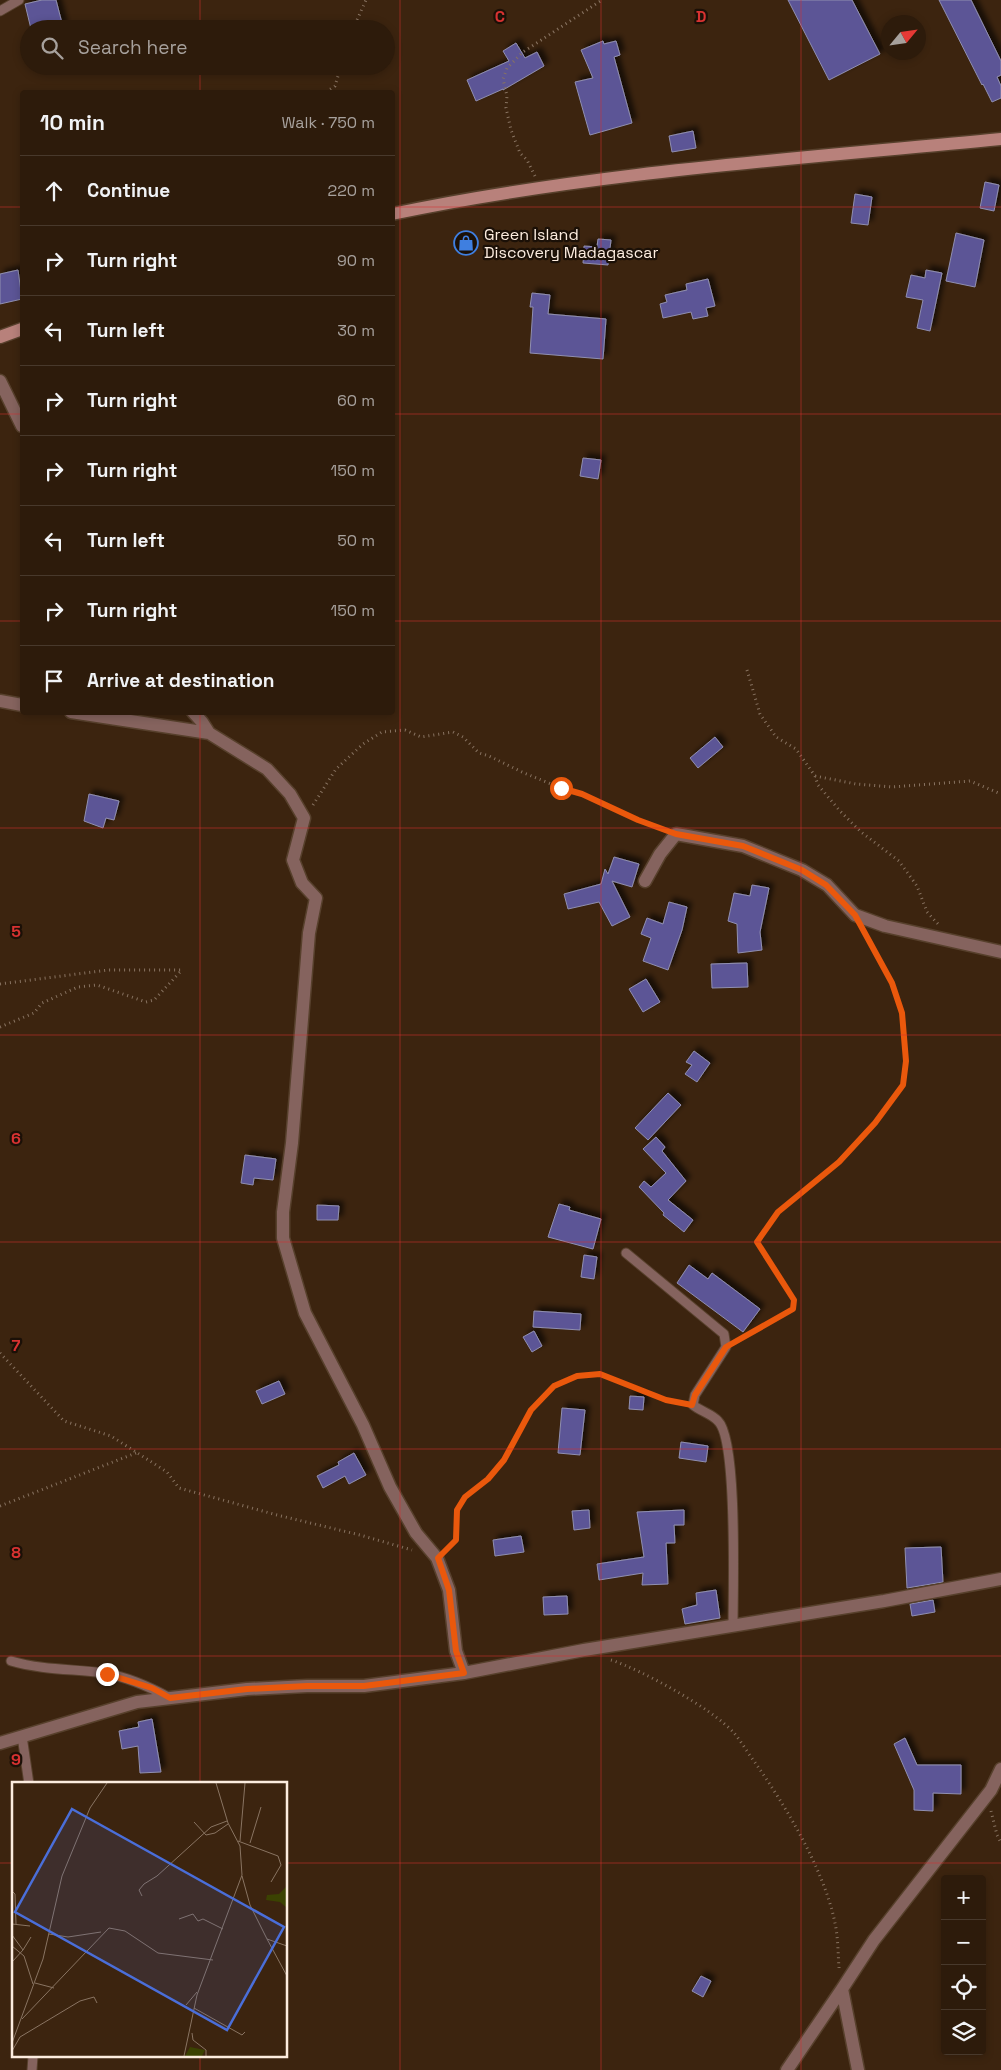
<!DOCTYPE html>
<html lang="en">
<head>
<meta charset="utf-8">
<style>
	body { margin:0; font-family:"Space Grotesk",sans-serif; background:#392819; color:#f1f3f6 }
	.controls { position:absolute; right:15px; bottom:15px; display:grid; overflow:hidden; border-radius:5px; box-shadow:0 2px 8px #0003 }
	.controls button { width:45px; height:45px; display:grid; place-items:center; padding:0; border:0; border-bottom:1px solid #48392c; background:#2d1b0b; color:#f1f3f6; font:25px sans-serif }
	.compass { position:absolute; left:881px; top:15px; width:45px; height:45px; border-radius:50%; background:#2d1b0b; box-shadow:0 2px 8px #0003; rotate:61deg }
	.stop { position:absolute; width:15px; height:15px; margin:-11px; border:4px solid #ea580c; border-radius:50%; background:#fff }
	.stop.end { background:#ea580c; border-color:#fff; box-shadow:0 1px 5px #0008 }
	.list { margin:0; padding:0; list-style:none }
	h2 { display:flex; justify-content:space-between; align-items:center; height:65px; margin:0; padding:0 20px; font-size:21px }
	h2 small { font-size:16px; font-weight:400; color:#a7a19d }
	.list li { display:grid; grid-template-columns:32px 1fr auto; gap:15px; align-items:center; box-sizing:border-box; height:70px; padding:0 20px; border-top:1px solid #48392c }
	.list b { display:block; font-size:19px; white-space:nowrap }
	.list em { font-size:16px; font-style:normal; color:#a7a19d }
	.icon { flex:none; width:28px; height:28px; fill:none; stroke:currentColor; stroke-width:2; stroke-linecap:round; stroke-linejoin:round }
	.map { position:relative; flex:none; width:1001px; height:2070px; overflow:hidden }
	.search { position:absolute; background:#2d1b0b; box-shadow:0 2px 8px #0003; left:20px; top:20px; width:375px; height:55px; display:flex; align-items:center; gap:12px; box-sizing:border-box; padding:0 18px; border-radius:28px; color:#a7a19d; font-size:19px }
	.panel { position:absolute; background:#2d1b0b; box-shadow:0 2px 8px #0003; left:20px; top:90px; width:375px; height:625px; border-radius:5px }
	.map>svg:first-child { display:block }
</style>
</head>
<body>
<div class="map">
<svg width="1001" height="2070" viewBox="0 0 1001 2070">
	<defs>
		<filter id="shadow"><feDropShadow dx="4.5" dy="-4.5" stdDeviation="2.5" flood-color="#0009"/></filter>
	</defs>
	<rect width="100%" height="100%" fill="#3c240f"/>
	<path fill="#5c5596" stroke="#908fb0" filter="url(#shadow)" d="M42 0H56L63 27 31 29 25 4Z
		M788 0H852L880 54 829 80Z
		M939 0H971L1001 61V75L997 77 1001 86V98L992 102 983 84 982 85Z
		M603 41 604 44 616 41 620 55 614 57 632 123 590 135 575 82 593 78 581 50Z
		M516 43 525 58 537 52 544 66 503 90V89L476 101 467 80 509 61 503 51Z
		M693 131 696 148 672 152 669 136Z
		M985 182 999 185 994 211 980 208Z
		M855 194 872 197 868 225 851 223Z
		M956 233 984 240 975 287 946 281Z
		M598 239 611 240 608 265 583 263 584 246 597 247Z
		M18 270 22 299 0 304V274Z
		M926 270 942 273 930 331 917 328 923 300 906 297 911 275 925 278Z
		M708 279 715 306 706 308 708 316 693 319 691 312 663 318 660 304 667 302 665 295 687 290 686 284Z
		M532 293 550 295 548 314 606 319 603 359 530 353 533 307H530Z
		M583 458 601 460 598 479 580 476Z
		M715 737 723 747 698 768 690 758Z
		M89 794 119 801 114 820 106 818 103 828 84 821Z
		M614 857 639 864 632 887 612 881 630 917 612 926 599 902 568 909 564 894 601 884 605 869 608 874Z
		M752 885 769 888 760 932 762 950 738 953 737 924 728 921 734 893 750 896Z
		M669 902 687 907 682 930 668 970 643 961 651 938 641 934 647 918 663 924Z
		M747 963 748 987 712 988 711 964Z
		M646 979 660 1002 643 1012 629 989Z
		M694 1051 710 1063 697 1082 685 1074 692 1065 686 1062Z
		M668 1093 681 1105 648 1140 635 1128Z
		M656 1137 665 1147 662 1151 686 1181 668 1200 693 1220 684 1232 663 1215 664 1213 639 1187 644 1181 651 1187 666 1173 643 1149Z
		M245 1155 276 1159 273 1180 254 1178 253 1185 241 1183Z
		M559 1204 570 1207 569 1210 601 1219 593 1249 548 1237Z
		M317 1205 339 1206 338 1220H317Z
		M584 1255 597 1257 594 1279 581 1277Z
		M689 1265 708 1279 712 1273 760 1309 743 1332 677 1283Z
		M534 1311 581 1314 580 1330 533 1327Z
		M534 1331 542 1346 532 1352 523 1337Z
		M279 1381 285 1394 262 1404 256 1391Z
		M630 1396 644 1397 643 1410 629 1409Z
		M562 1408 585 1410 580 1455 558 1453Z
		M681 1442 708 1446 706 1462 679 1458Z
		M354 1453 366 1475 349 1484 345 1476 323 1488 317 1476 339 1465 338 1462Z
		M589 1510 590 1528 574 1530 572 1511Z
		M684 1510V1525H674L675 1543H666L668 1584 642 1585 643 1573 599 1580 597 1564 644 1557 637 1512Z
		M521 1536 524 1552 495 1556 493 1540Z
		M941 1547 943 1582 907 1588 905 1548Z
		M716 1590 720 1618 685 1624 682 1609 697 1605 696 1593Z
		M567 1596 568 1614 544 1615 543 1597Z
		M933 1600 935 1612 912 1616 910 1604Z
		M152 1719 161 1772 140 1773 138 1746 122 1749 119 1731 139 1727 138 1722Z
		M905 1738 917 1765H961V1794L933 1793V1811L914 1810V1790L894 1744Z
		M701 1976 711 1981 703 1997 692 1991Z"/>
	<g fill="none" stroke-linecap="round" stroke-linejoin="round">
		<g stroke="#57402c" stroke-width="11">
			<path id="lane" d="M0 11 19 0
				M626 1253 724 1334 726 1347 695 1395 693 1405C700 1411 712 1414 718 1421 738 1440 733 1592 733 1626
				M11 1661C42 1670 73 1669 104 1673 127 1677 150 1687 170 1698
				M22 1736 29 1784
				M32 2070 33 2056"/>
		</g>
		<g stroke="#57402c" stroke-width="15">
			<path id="street" d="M0 381 22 426
				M0 701 22 705
				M71 712 209 733 267 769 290 794 304 818 293 860 302 883 316 898 309 933 292 1143 283 1212V1238L305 1313 363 1425 390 1487 416 1533 437 1558 449 1590 456 1651 464 1673
				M193 712 202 722 209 733
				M645 881 660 854 676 834 743 846 802 870 827 885 855 915 885 926 1001 952
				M0 1743 137 1702 247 1689 307 1686H364L464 1673 584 1650 884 1601 1001 1579
				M787 2070 842 1989
				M858 2070 842 1989 874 1940 991 1790 1001 1769"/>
		</g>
		<g stroke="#57402c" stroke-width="15">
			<path id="secondary" d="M392 214C592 172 798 159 1001 139
				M0 337 22 329"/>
		</g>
		<path stroke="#887361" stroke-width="3" stroke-dasharray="1 4" stroke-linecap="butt" d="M353 29 366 0
			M326 92 335 86 341 66
			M535 176 527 160 520 153 511 130 506 108 507 96 503 79 507 68 523 52 602 0
			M747 670 760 714 776 737 796 749 815 776 818 785 840 811 861 832 899 861 917 886 927 912 938 924
			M815 776 856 784 892 787 970 781 1001 794
			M313 805 336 769 363 744 382 732 405 730 421 737 453 732 463 737 479 753 489 756 524 773 561 788 582 794 638 820 663 829
			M0 984 108 970H181
			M0 1027 34 1013 42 1003 78 987 97 985 146 1002 154 1000 182 970
			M736 1341 793 1309 794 1300 757 1242 779 1212 839 1162 875 1123 903 1085 906 1061 902 1013 892 983 865 933
			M0 1353 64 1421 111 1436 167 1472 179 1488 277 1515 360 1535 412 1550
			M0 1506 136 1453
			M446 1550 456 1540 457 1510 465 1497 488 1479 504 1460 531 1410 554 1387 577 1376 600 1374 665 1400 682 1403
			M611 1660C642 1670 713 1709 734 1733 741 1741 747 1752 754 1761 785 1805 824 1869 835 1923 838 1937 838 1953 839 1968
			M991 1811 997 1835 1001 1843"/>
		<use href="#lane" stroke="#85635e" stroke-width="9"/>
		<use href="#street" stroke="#85635e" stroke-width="12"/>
		<use href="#secondary" stroke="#b8817b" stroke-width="12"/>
	</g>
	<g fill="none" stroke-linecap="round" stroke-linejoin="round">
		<path stroke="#ea580c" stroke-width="6" d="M107 1674 152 1688 170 1698 247 1689 307 1686H364L464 1673 456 1651 449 1590 438 1558 456 1540 457 1510 465 1497 488 1479 504 1460 531 1410 554 1386 577 1376 600 1374 666 1400 692 1405 695 1395 726 1347 793 1309 794 1300 757 1242 778 1212 839 1162 875 1123 903 1085 906 1061 902 1013 892 983 855 915 826 885 802 870 743 846 676 834 638 820 582 794 561 788"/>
	</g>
	<path fill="none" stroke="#d83231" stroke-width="1" stroke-opacity="0.55" d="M200 0V29M400 0V2070M601 0V2070M801 0V2070M200 66V92M0 207H22M392 207H1001M0 414H22M392 414H1001M0 621H22M392 621H1001M200 712V1784M0 828H1001M0 1035H1001M0 1242H1001M0 1449H1001M0 1656H1001M0 1863H14M286 1863H1001M200 2056V2070"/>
	<defs>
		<g id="shop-ring" transform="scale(1.25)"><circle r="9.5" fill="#1b1007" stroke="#3f7fe0" stroke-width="1.5"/><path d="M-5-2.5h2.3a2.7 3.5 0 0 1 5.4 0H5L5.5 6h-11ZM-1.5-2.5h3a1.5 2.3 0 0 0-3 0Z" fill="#3f7fe0"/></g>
	</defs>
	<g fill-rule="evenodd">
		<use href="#shop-ring" x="466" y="243"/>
	</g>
	<g text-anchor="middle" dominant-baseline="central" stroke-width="4.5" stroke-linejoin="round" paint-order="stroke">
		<g font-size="16" fill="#fcecdf" stroke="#1b1007" text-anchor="start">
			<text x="484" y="234">Green Island<tspan x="484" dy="18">Discovery Madagascar</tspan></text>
		</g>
	</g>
	<g transform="translate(12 1782)">
		<rect width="275" height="275" fill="#3c240f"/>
		<path d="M275 104V126L268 120 254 118 255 113 267 112ZM178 265 193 268 190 274H173Z" fill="#3b4202"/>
		<path fill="none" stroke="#897462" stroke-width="1" d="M182 40 194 53 203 51 216 42M226 59 266 74 269 83 259 100M228 59 233 1M238 61 249 25M230 94 238 123 255 157 275 164M0 109 3 112 4 142M130 114 127 108 132 102 145 94 199 45 215 39M167 137 181 132 186 139 191 137 211 147M0 142 18 144M37 152 56 155 89 150M0 153 11 168 0 180M255 157 275 194M0 164 12 174 21 202M11 168 19 155M23 201 42 206M174 223 185 210M182 226 230 253 233 250M10 237 97 146 113 149 146 171 201 178M180 251 181 258 194 268V274M0 261 31 177 50 94 78 26 95 1M0 269 8 255 68 219 82 215 85 221M172 274 185 213 230 93 228 64 216 41 204 1"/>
		<path fill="#4a6ed9" fill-opacity="0.15" stroke="#4a6ed9" stroke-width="2.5" d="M60 27 272 145 215 248 3 130Z"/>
		<rect width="275" height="275" fill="none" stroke="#fcecdf" stroke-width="2.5"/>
	</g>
	<g font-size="16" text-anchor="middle" font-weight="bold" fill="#d83231" stroke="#1b1007" stroke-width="4.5" stroke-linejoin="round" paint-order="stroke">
		<text x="500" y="22">C</text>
		<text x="701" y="22">D</text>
		<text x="16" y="937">5</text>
		<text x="16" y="1144">6</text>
		<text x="16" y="1351">7</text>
		<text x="16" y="1558">8</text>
		<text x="16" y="1765">9</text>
	</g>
</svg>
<div class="controls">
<button>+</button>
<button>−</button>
<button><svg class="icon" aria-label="locate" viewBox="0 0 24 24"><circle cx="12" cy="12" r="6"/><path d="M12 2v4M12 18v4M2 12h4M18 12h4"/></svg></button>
<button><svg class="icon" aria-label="layers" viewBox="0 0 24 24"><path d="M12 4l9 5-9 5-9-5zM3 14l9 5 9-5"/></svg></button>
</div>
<svg class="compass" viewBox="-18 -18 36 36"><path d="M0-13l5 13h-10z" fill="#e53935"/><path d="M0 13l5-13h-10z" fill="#a7a19d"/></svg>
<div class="stop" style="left:561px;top:788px"></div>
<div class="stop end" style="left:107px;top:1674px"></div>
<div class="search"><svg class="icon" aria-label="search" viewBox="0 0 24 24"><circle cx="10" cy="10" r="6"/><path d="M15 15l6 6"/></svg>Search here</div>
<section class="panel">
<h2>10 min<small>Walk · 750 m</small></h2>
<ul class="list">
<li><svg class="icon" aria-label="ahead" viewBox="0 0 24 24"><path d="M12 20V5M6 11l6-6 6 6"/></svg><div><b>Continue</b></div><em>220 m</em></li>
<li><svg class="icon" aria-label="right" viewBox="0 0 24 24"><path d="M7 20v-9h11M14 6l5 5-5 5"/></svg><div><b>Turn right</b></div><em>90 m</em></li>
<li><svg class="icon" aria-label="left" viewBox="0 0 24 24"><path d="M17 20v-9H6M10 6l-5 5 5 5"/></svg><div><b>Turn left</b></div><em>30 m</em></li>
<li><svg class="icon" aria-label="right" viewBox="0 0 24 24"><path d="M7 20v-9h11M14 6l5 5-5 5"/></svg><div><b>Turn right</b></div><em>60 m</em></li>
<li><svg class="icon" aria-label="right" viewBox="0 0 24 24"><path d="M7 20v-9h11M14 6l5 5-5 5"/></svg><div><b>Turn right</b></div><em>150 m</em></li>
<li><svg class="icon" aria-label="left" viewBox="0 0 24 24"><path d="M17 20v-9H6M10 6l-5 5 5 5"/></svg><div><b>Turn left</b></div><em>50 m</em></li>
<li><svg class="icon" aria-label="right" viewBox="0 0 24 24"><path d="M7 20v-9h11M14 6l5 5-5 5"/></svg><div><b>Turn right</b></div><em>150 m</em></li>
<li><svg class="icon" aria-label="arrive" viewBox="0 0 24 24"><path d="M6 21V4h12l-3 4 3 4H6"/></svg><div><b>Arrive at destination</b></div></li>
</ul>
</section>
</div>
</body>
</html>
